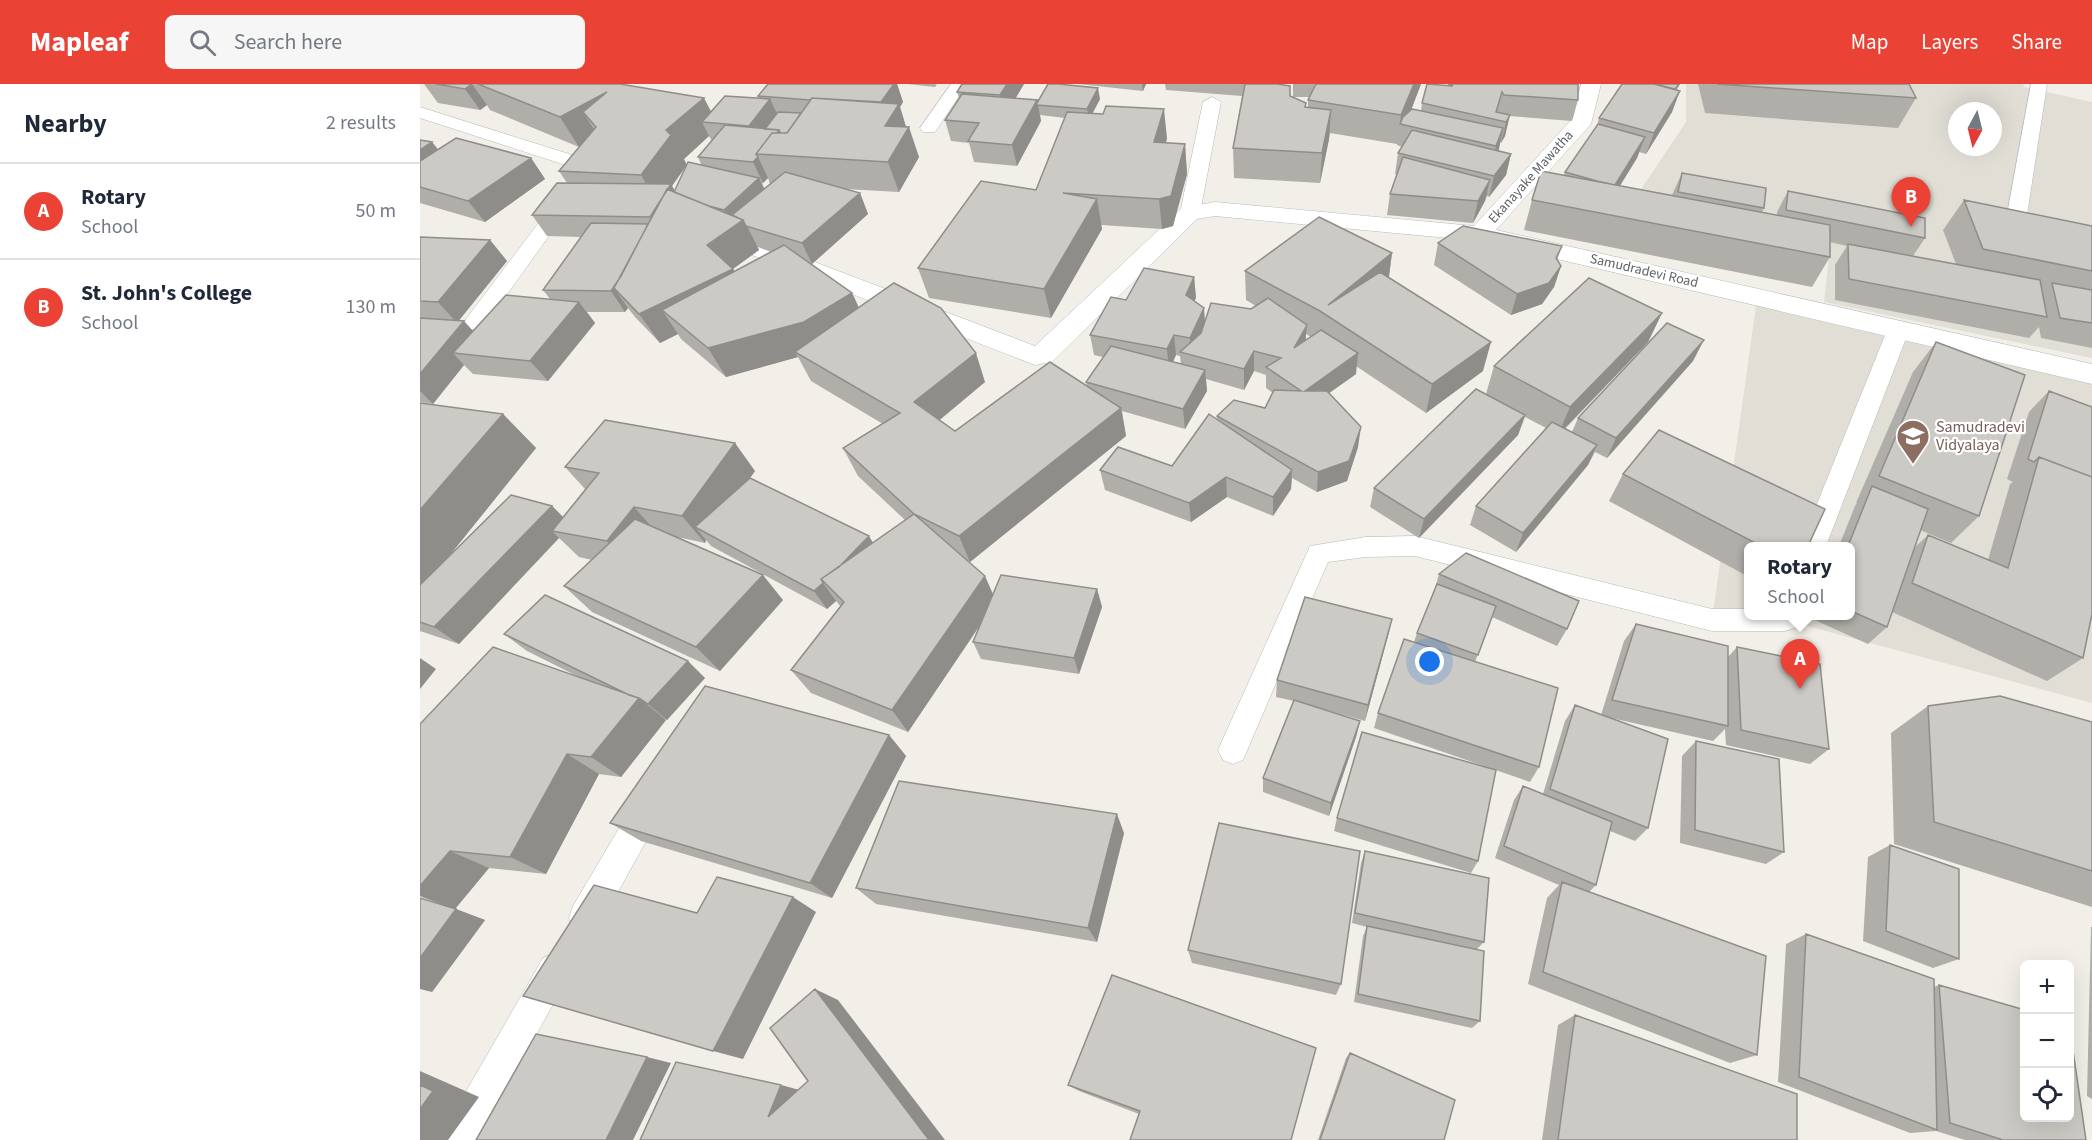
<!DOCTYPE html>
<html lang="en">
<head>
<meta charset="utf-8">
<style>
	body { margin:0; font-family:"Source Sans 3",sans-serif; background:#f6f6f7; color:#1f2937 }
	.controls { position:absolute; right:18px; bottom:18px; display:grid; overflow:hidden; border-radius:9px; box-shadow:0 6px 24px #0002 }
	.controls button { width:54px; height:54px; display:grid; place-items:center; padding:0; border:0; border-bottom:2px solid #e0e1e3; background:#fff; color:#1f2937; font:30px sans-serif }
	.compass { position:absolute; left:1528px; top:18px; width:54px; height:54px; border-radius:50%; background:#fff; box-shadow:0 6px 24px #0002; rotate:187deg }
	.you { position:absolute; left:1010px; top:578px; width:21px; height:21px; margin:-15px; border:4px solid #fff; border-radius:50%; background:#1a73e8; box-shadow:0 0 0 9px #1a73e833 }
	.badge { display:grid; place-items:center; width:39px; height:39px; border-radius:50%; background:#ea4335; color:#fff; font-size:20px; font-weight:700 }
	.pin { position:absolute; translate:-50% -50px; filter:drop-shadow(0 2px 3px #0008) }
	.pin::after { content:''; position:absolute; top:32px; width:21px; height:18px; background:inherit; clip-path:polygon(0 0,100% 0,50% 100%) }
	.popup { position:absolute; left:1324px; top:458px; width:111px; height:78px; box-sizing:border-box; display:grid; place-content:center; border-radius:9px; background:#fff; filter:drop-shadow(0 2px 4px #0005); font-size:20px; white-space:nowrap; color:#747a83 }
	.popup b { font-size:22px; color:#1f2937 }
	.popup::after { content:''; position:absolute; left:50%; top:100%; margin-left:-12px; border:12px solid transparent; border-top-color:#fff }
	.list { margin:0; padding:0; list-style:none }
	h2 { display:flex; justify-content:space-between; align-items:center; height:78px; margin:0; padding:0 24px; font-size:26px }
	h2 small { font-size:20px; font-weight:400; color:#747a83 }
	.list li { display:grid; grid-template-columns:39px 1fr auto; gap:18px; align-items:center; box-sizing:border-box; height:96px; padding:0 24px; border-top:2px solid #e0e1e3 }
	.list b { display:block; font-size:22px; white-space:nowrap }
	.list p { margin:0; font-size:20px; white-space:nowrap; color:#747a83 }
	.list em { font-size:20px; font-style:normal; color:#747a83 }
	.icon { flex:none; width:33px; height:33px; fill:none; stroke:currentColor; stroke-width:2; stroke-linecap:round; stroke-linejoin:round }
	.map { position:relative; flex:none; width:1672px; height:1056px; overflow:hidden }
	header { display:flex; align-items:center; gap:36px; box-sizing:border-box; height:84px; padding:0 30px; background:#ea4335; color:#fff }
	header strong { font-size:28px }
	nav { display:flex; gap:33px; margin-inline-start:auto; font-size:21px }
	.search { width:420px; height:54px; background:#f6f6f7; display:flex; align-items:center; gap:15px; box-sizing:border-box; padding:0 21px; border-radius:9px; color:#747a83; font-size:22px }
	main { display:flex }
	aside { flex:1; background:#fff }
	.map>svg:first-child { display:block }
</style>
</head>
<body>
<header>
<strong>Mapleaf</strong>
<div class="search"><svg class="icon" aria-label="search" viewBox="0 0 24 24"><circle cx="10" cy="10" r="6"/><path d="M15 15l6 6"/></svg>Search here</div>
<nav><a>Map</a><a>Layers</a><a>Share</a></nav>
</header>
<main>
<aside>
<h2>Nearby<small>2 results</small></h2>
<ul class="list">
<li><span class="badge">A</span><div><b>Rotary</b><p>School</p></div><em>50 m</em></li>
<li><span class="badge">B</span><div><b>St. John's College</b><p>School</p></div><em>130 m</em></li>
</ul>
</aside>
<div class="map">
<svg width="1672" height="1056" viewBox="0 0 1672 1056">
	<rect width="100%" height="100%" fill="#f1efe8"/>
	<path fill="#e1ded6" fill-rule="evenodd" d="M1266 0H1603L1604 3 1672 18V274L1404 218 1410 164 1209 123 1266 38ZM1537 27H1573V63H1537Z
		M1336 222 1672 299V619L1365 536H1292ZM1329 462H1431V532H1329Z"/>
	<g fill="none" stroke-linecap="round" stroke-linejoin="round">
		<g stroke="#b5b8bc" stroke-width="1">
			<path id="service" d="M531 0H547L515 48H503L500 44Z
				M1611 0H1627L1607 131 1597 137 1587 131Z
				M792 13 801 18 780 129 770 135 760 129 783 18Z
				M0 23 168 76 175 88 62 245H46L43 240 46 235 157 88 155 84 0 34Z
				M1479 237 1487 239 1490 244 1406 462H1380L1468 244 1471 239Z
				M995 452 1292 525H1329V532H1380L1375 544 1365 547H1292L995 472 946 473 908 478 823 676 813 680 803 676 798 666 890 462 946 453Z
				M229 707 240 712 244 722 240 732 177 846 165 850 153 846 149 834 153 822 218 712Z
				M135 869 147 874 152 886 58 1056H18L123 874Z"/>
		</g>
		<g stroke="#b5b8bc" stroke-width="1">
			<path id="minor" d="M1161 0H1181L1171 40 1076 146 1672 280V300L1060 157 795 132 777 135 632 278 615 281 332 171 329 166 332 161 341 158 350 161 615 262 762 124 795 118 1054 142 1153 34Z"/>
		</g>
		<use href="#service" fill="#fff" fill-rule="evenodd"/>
		<use href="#minor" fill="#fff" fill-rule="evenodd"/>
	</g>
	<path fill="#afaea9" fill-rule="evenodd" d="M4 0H200L291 27 339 15 338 12 348 0H477L483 18 480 23 486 43 499 73 479 108 425 105 440 109 448 130 392 180 390 179 432 209 439 224 565 298 520 336 535 347 667 302 666 298 683 273 674 271 670 251 706 216 774 193 776 214 774 217 784 224 785 238 831 225 836 222 826 216 825 187 972 169 969 193 1063 287 1006 329 936 282V290L909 309 938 363 927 397 897 408 872 394 871 405 853 432 807 413 771 438 685 406 680 386 752 382 797 335V332L845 324 853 309 846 304V291L834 287 824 306 786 295 787 307 765 345 702 327 706 352 550 478 547 476 573 510 677 505 682 523 659 590 561 575 553 558 559 543 488 648 391 609 371 586 421 523 416 517 407 525 291 462 286 456 285 459 257 453 363 516 300 587 172 528 144 502 172 476 159 473 139 454 39 560 0 547V319L83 330 116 364 26 476 132 422 143 433 165 405 145 383 335 387 328 396 453 459 485 436 438 392 423 364 463 340 391 297 378 273 306 293 261 255 258 250 240 259 215 233 208 224 205 228H167L175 239 128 297 53 290 44 281 13 320 0 318V153L70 156 87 177 38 237 53 247 130 215 123 206 161 153 127 152 112 131 147 99 139 87 160 62 159 63 70 26 67 21 60 26 18 19ZM289 52 292 57 278 73 282 82 255 107 252 102 264 75ZM348 94 350 100 344 105 342 99H343ZM338 163 351 168 314 187 313 185 339 166ZM886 250 891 253 886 256ZM756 271 760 272 761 280 753 278Z
		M487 0H517L515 3Z
		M542 0H604L595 15 617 16V19L680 15 672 30 747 54 746 59 765 60 767 90 753 142 742 145 681 141 682 145 631 234 509 214 498 184 616 106 645 34 620 31 621 37 597 82 554 78 549 59 531 57 525 36 539 14 537 8Z
		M658 0H726L723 7Z
		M745 0H857L870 12 873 13V0H1001L991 26 1001 27 1002 19 1027 2 1028 0H1158V16L1152 37 1089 32 1085 52 1081 59 1080 58 1078 66 1091 70 1086 91 1069 113 1067 112 1065 117 1053 139 967 131 970 110 977 90H975L978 69 982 63 977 61V60L910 49 909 55 900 99 814 94 813 64 822 12 746 6ZM873 13H889L888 16V23H886V19Z
		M1202 0H1260L1257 6 1252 28 1226 70 1219 68 1217 74 1200 102 1252 111 1262 89 1344 124 1342 128 1357 131V128L1368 107 1505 154 1493 172 1536 180 1523 146 1544 116 1672 142V264L1621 254 1619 243 1609 254 1415 216V181L1427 162 1410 158V173L1392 203 1104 146 1112 116 1144 91 1145 88 1177 42 1179 34Z
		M1278 0H1489L1496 14 1478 44 1285 29Z
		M0 56 12 58 18 66 111 74 125 95 65 138 0 119Z
		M1018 159 1142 162 1137 176 1141 182 1134 203 1122 220 1091 231 1014 181Z
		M1242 229 1228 258 1145 345 1152 348 1158 334 1273 277 1187 374 1175 368 1168 381 1096 468 1050 441 1056 422 1126 344 1105 333 1098 351 999 454 950 423 954 404 1066 310 1074 282Z
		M1516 258 1559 432 1531 459 1500 446 1494 464 1508 451 1568 476 1590 400 1593 398 1587 395 1609 328 1629 307 1663 574 1627 597 1472 528 1467 543 1448 560 1390 534 1391 531H1431V462H1419L1435 422 1437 419H1436L1493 288Z
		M1203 390 1388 462H1329V493L1189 417Z
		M1019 490 1147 545 1137 562 1072 533 1055 578 1119 683 1110 698 954 644 958 629 994 558 997 549 1014 508Z
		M972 535 945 637 900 624 940 637 936 653 909 732 843 708V694L874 617 856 613 857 596Z
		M1216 540 1308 573 1317 563 1409 665 1390 680 1306 661 1305 645 1293 657 1191 634 1228 744 1215 757 1190 747 1176 801 1169 808 1337 971 1310 979 1108 900 1127 814 1139 801 1075 774 1094 716 1103 702 1123 710 1145 637 1155 621 1181 631 1204 557Z
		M84 550 285 594 247 636 242 633 246 636 201 693 179 690 126 790 69 784 35 825 65 836 12 908 32 824 0 812V640L161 594 107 567Z
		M1508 622 1672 638V823L1474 760 1471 649Z
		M469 651 486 672 412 814 221 757 190 739Z
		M1276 657 1364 768 1346 780 1260 759 1262 672Z
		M917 734 1058 777 1051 789 914 747Z
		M704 749 677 858 456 820 436 804Z
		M1470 761 1539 875 1513 884 1443 857 1448 773Z
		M945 767 1064 858 1057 865 1060 937 1052 944 934 918 943 852 947 843 932 839 941 779Z
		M1671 843H1672V1015L1667 1012Z
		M1386 850 1514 903 1519 901 1666 1056H1545L1516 1047 1490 1049 1358 998 1366 860Z
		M768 866 921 900 916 911 772 879Z
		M1155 931 1377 1056H1122L1138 941Z
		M896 964 719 1030 659 1007 648 1001Z
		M930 969 1024 1056H898L926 974Z"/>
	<path fill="#8f8d8a" d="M52 0 67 21 60 26 45 5Z
		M463 0H477L483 18 480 23 487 46 489 43 499 73 479 108 468 78 458 22Z
		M587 0H604L585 32 580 11Z
		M722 0H726L723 7Z
		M994 0H1001L985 42 980 40 981 31Z
		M678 4 680 15 669 36 667 25Z
		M1260 7 1252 28 1226 70 1234 49Z
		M187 8 163 28 178 52 159 63 140 33Z
		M284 14 297 39 282 38 289 52 264 75 267 81 252 102 259 115 243 154 230 133 238 120 221 91 246 46Z
		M350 15 360 36 339 63 329 42Z
		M617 16 621 37 597 82 592 61Z
		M744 25 747 54 737 88 734 58Z
		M911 26 909 55 900 99 902 69Z
		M1090 31 1085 52 1081 59 1086 38Z
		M1083 44 1079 65 1071 83 1076 62Z
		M1225 53 1217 74 1186 124 1194 102Z
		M12 58 29 79 0 99V66Z
		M765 60 767 90 753 142 742 145 739 115Z
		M1091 70 1086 91 1069 113 1074 92Z
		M338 73 348 94 343 99 333 78Z
		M111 74 125 95 65 138 48 117Z
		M339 94 350 116 325 138 339 166 310 187 313 185 330 215 242 226 258 250 240 259 219 230 310 137 304 126Z
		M1070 96 1065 117 1053 139 1058 117Z
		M440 109 448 130 392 180 382 159Z
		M677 115 682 145 631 234 624 205Z
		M234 140 194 204 208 224 205 228 191 207Z
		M70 156 87 177 37 239 18 218Z
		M972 169 968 199 908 221Z
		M1141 182 1134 203 1122 220 1091 231 1097 210Z
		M774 193 776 214 767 232 766 211Z
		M432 209 446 239 375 268 378 273 306 293 288 264Z
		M159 218 175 239 128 297 110 277Z
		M784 224 785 245 771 271 770 254Z
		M1242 229 1228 258 1138 351 1150 323Z
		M44 237 63 258 33 269 44 281 13 320 0 307V290Z
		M887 241 885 261 874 264Z
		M754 251 756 271 749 286 747 265Z
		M1284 256 1273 277 1187 374 1196 354Z
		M1071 258 1063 287 1006 329 1012 300Z
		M834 267V287L824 306V285Z
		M556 269 565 298 507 346 494 318Z
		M938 269 936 290 884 327 885 307Z
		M785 286 787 307 765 345 763 325Z
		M701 324 706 352 550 478 539 452Z
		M83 330 116 364 0 508V426Z
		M1105 331 1098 351 999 454 1004 435Z
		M941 343 938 363 927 397 897 408 898 388Z
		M315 359 335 387 290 451 275 443 286 456 285 459 262 432Z
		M1177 361 1168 381 1096 468 1103 449Z
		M872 386 871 405 853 432V413Z
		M806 393 807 413 771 438 769 419Z
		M132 422 151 441 132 447 139 454 39 560 14 543Z
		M214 423 238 450 213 484 187 457Z
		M449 452 460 471 404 498Z
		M343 491 363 516 300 587 276 563Z
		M565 492 576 517 488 648 472 626Z
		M403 499 416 517 407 525 394 507Z
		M677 505 682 523 659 590 654 574Z
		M972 535 968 552 945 637 948 621Z
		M0 574 16 585 0 605Z
		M268 577 285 594 247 636 228 620Z
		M219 614 246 636 201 693 171 673Z
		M940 637 936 653 909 732 911 719Z
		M469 651 486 672 412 814 390 799Z
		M147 670 179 690 126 790 90 773Z
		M697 730 704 749 677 858 668 844Z
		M30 767 69 784 35 825 0 812V802Z
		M373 813 396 828 323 975 293 967Z
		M36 825 65 836 12 908 0 905V874Z
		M395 905 418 916 525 1056H509Z
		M227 973 251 979 213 1056H186Z
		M0 987 59 1013 28 1056H0Z
		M361 1001 387 1008 348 1033Z"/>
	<path fill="#cccac5" stroke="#8f8d8a" stroke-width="1.5" d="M16 0H52L45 5Z
		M58 0H200L284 14 246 46 251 51 221 91 139 87 176 43 163 28 187 8 140 33Z
		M348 0H474L461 18 392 14 390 16 338 12Z
		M542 0H587L580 11 537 8Z
		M628 0H638L678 4 667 25 617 21V19Z
		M825 0H857L870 2V12L886 19 885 23 911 26 902 69 813 64Z
		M896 0H994L981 31 888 16Z
		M1007 0 1033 2 1029 0H1158V16L1084 11 1082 8 1076 28 1090 31 1086 38 1002 19Z
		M1202 0H1234L1260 7 1234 49 1179 34Z
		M1234 0H1259L1255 5Z
		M1297 0H1489L1496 14Z
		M542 10 617 16 592 61 548 57 559 39 525 36Z
		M305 12 350 15 329 42 282 38Z
		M392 14 479 20 465 42 489 43 468 78 336 70 352 49H367Z
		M686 22 744 25 734 58 765 60 751 112 739 115 643 109 677 115 624 205 498 184 561 97 616 106 647 28 683 30Z
		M992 25 1083 44 1076 62 980 40 983 33Z
		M358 28 381 29 367 49H360L359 46 345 45Z
		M1178 40 1225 53 1195 101 1177 97 1145 88Z
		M305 41 359 46 357 49H352L336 70 338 73 333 78 278 73Z
		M992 46 1091 70 1074 92 978 69Z
		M36 54 111 74 48 117 0 103V77Z
		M0 56 12 58 0 66Z
		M983 73 1070 96 1058 117 970 110Z
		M268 78 339 94 304 126 289 122 254 108Z
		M1121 87 1410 141V173L1112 116Z
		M365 88 440 109 382 159 326 142 323 136 312 131Z
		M1262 89 1346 104 1344 124 1258 108Z
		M137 99 251 100 230 133 112 131Z
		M247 105 323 136 287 161 313 185 219 230 194 204Z
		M1368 107 1505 134V154L1366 126Z
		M1544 116 1672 142V187L1563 165Z
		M899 133 972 169 908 221 960 188 1071 258 1012 300 900 227 825 187Z
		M171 139 228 140 201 192 191 207 123 206Z
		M1043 142 1142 162 1136 174 1141 182 1129 199 1097 210 1018 159Z
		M0 153 70 156 18 218 0 217Z
		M1428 160 1620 196 1627 233 1429 195Z
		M364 161 432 209 384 238 288 264 242 226Z
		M724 184 774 193 766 211 784 224 770 254 754 251 747 265 670 251 691 213 706 216Z
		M1169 194 1242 229 1150 323 1074 282Z
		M474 199 521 224 556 269 494 318 535 347 630 278 701 324 539 452 494 430 423 364 480 329 375 268Z
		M1632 199 1672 206V239L1640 234Z
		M86 211 159 218 110 277 33 269Z
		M848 214 887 241 874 264 901 246 938 269 885 307H907L941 343 929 377 898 388 797 332 814 316 845 324 854 306 881 307 846 283 861 274 834 267 824 285 760 268 781 249 791 219 831 225Z
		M0 234 44 237 0 290Z
		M1247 239 1284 256 1196 354 1158 334Z
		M1516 258 1605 291 1559 432 1459 392Z
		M691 262 785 286 763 325 666 298Z
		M1056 305 1105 331 1004 435 954 404Z
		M1629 307 1672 323V393L1619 373 1614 378 1608 375Z
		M0 319 83 330 0 426Z
		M789 330 872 386 853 413 806 393 769 419 680 386 698 363 752 382Z
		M185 336 315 359 262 432 214 423 187 457 132 447 179 389 145 383Z
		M1132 338 1177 361 1103 449 1056 422Z
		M1239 346 1405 425 1388 462H1341L1203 390Z
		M1619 373 1672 393V530L1663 574 1492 499 1508 451 1588 484Z
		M330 394 449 452 419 483 401 495 403 499 394 507 275 443Z
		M1452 402 1508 425 1467 543 1431 527V462H1428Z
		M91 411 132 422 14 543 0 538V501Z
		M494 430 565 492 472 626 371 586 424 518 401 495Z
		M215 435 343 491 276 563 144 502Z
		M1046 469 1159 517 1147 545 1019 490Z
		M581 491 677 505 654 574 553 558Z
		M1017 500 1076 522 1058 571 997 549Z
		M125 511 268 577 228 620 219 614 209 611 84 550Z
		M885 513 972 535 948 621 857 596Z
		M1216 540 1308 562V642L1192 616Z
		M984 555 1138 604 1119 683 958 629Z
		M73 563 219 614 171 673 147 670 90 773 30 767 0 802V640Z
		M1317 563 1400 580 1409 665 1321 646Z
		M285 602 469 651 390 799 190 739Z
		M1580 612 1672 638V787L1514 738 1508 622Z
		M874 616 940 637 911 719 843 694Z
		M1155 621 1248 655 1228 744 1130 705Z
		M942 648 1076 686 1058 777 917 734Z
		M1276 657 1359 675 1364 768 1275 746Z
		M479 697 697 730 668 844 436 804Z
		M1103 702 1192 738 1176 801 1084 762Z
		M799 739 940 767 921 900 768 866Z
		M1470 761 1539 785V875L1466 847Z
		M945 767 1069 794 1064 858 935 829Z
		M297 793 373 813 293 967 103 912 174 801 277 829Z
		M1142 798 1346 872 1337 971 1123 888Z
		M0 814 36 825 0 874Z
		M947 842 1064 867 1060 937 938 910Z
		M1386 850 1514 895 1517 1046 1379 993Z
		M692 891 896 964 871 1056H710L720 1027 648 1001Z
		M1519 901 1605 926V1034H1650V946L1666 1056H1583L1530 1039Z
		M395 905 509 1056H220L256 978 361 1001 348 1033 388 997 350 944Z
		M1155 931 1377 1010V1056H1138Z
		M116 950 227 973 186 1056H56Z
		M930 969 1035 1016 1024 1056H900Z
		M0 1001 13 1007 0 1025Z"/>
	<defs>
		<g id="school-pin" transform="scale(1.725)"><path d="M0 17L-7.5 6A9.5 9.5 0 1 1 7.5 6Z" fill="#8d6e63" stroke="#fff"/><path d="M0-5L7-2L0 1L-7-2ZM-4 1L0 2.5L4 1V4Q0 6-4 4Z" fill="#fff"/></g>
	</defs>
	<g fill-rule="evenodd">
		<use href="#school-pin" x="1493" y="352"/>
	</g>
	<g text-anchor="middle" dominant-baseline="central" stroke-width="4.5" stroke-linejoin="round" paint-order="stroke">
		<g font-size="14" fill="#5f6368" stroke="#fff">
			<text transform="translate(1111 93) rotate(-48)">Ekanayake Mawatha</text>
			<text transform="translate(1224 187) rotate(13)">Samudradevi Road</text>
		</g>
		<g font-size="16" fill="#785e54" stroke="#fff" text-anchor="start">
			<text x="1516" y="343">Samudradevi<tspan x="1516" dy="18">Vidyalaya</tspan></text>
		</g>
	</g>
</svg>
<div class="controls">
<button>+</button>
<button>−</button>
<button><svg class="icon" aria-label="locate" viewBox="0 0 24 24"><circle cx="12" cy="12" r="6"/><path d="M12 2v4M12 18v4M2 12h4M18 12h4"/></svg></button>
</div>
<svg class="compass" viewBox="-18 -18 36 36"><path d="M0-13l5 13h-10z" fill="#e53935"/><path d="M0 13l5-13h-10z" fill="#747a83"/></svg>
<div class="you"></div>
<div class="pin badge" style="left:1380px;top:605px">A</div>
<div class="popup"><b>Rotary</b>School</div>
<div class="pin badge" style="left:1491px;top:143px">B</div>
</div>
</main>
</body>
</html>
